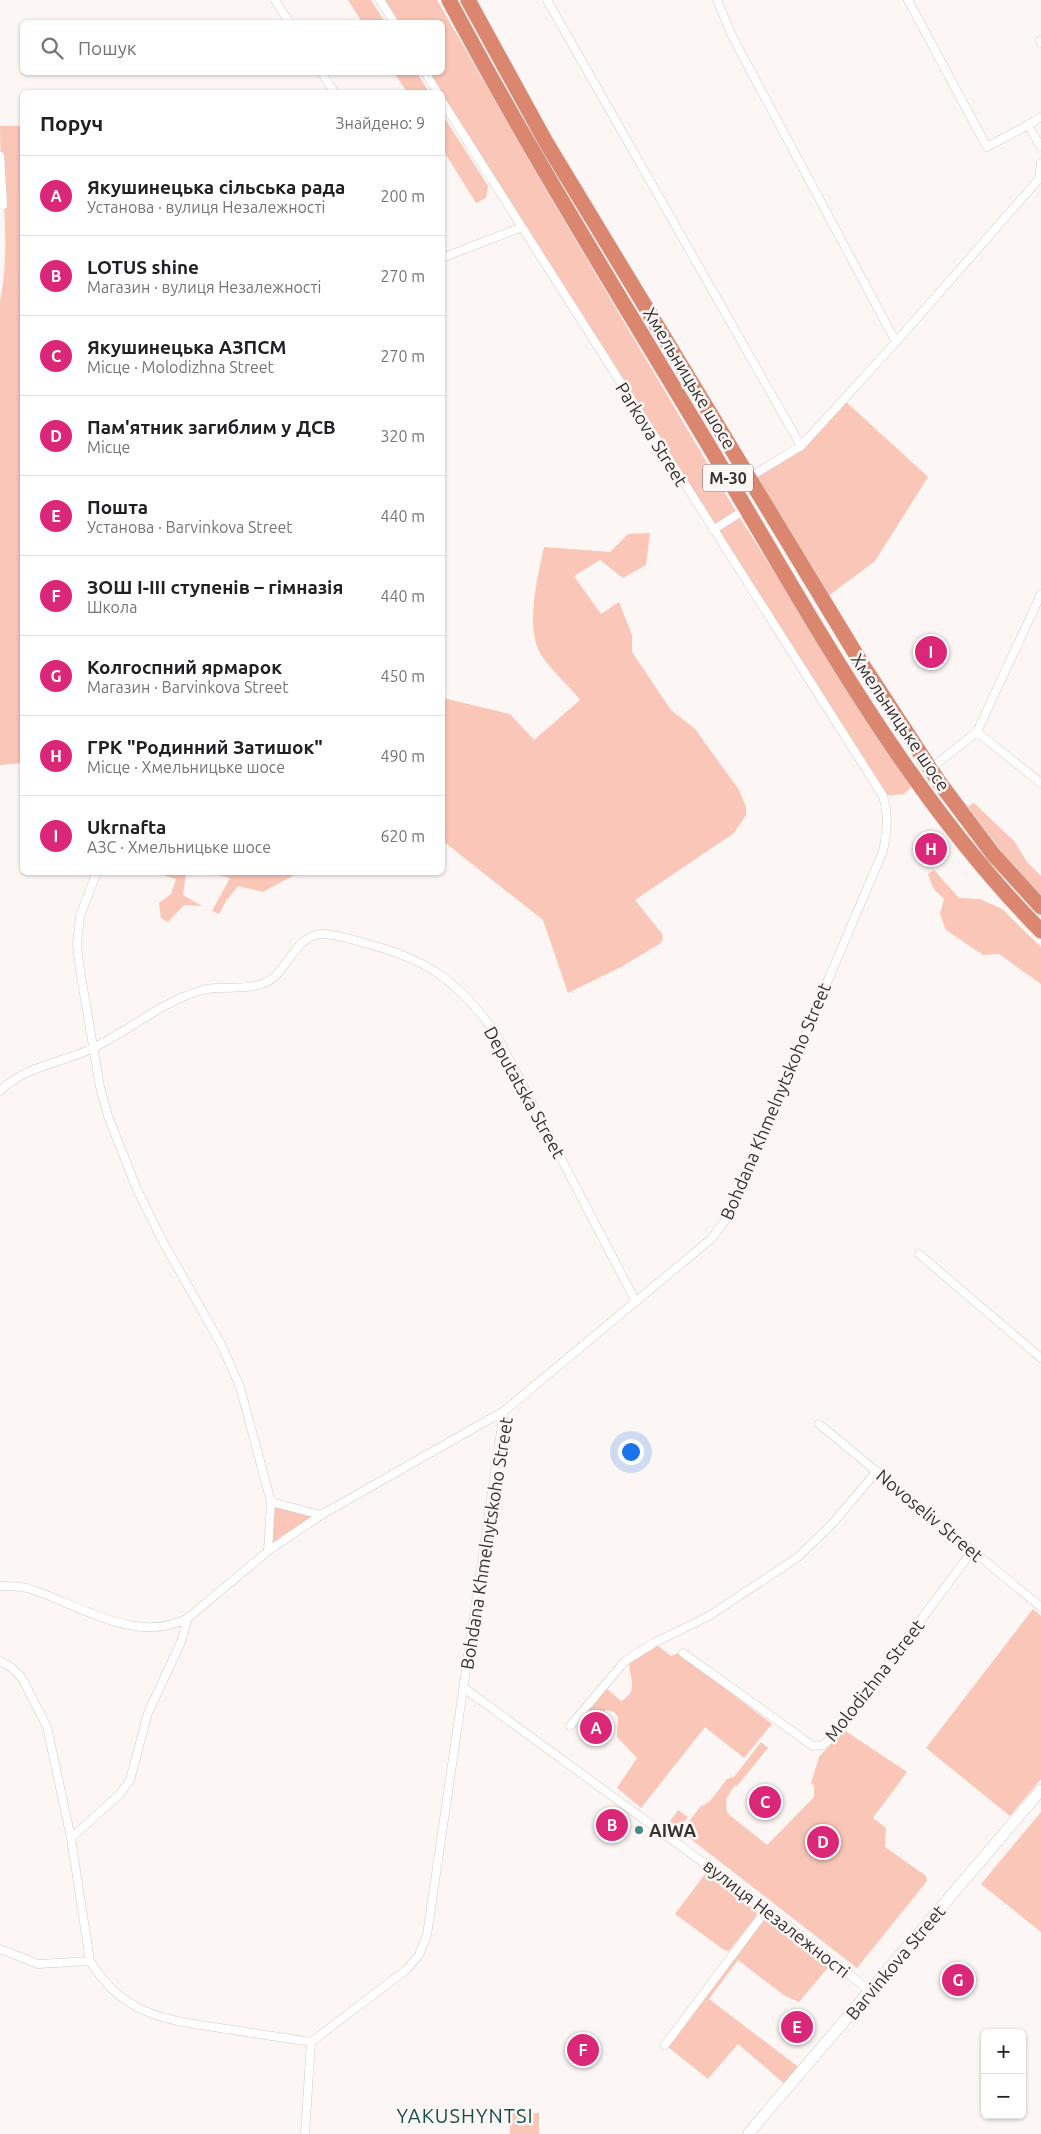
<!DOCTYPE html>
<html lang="uk">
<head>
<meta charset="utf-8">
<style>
	body { margin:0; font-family:Ubuntu,sans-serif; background:#f6f6f6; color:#202124 }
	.controls { position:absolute; right:15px; bottom:15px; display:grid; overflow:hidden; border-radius:8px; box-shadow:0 1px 4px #0004 }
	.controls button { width:45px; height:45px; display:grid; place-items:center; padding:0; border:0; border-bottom:1px solid #e0e0e0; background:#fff; color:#202124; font:25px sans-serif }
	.you { position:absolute; left:630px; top:1451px; width:18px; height:18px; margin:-12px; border:4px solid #fff; border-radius:50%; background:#1a73e8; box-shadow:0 0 0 8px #1a73e833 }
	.badge { display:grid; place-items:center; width:32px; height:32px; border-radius:50%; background:#db2777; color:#fff; font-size:16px; font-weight:700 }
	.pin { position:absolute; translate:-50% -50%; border:2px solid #fff; box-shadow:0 1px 5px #0006 }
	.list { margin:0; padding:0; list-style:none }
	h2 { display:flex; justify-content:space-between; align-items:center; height:65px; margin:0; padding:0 20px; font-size:21px }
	h2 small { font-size:16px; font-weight:400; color:#757577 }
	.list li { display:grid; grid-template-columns:32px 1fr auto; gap:15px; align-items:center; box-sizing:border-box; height:80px; padding:0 20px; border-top:1px solid #e0e0e0 }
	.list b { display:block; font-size:19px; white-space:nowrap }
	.list p { margin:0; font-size:16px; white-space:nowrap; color:#757577 }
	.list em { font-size:16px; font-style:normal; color:#757577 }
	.icon { flex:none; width:28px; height:28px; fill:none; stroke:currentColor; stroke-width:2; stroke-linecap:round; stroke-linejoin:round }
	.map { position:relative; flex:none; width:1041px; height:2134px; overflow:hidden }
	.search { position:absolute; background:#fff; box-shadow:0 1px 4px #0004; left:20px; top:20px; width:425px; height:55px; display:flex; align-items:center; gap:12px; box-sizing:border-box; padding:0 18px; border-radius:8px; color:#757577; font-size:19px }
	.panel { position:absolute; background:#fff; box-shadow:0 1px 4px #0004; left:20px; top:90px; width:425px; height:785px; border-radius:8px }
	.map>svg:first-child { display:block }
</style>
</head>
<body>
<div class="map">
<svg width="1041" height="2134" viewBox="0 0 1041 2134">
	<rect width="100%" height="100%" fill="#fcf6f4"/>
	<path fill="#fac6b7" d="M348 0H371L385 22H362Z
		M380 0H437L553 202 738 515 911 787 904 794 883 796 443 101 442 92H437L425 73 442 72V22H394Z
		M394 73H417L429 92H407Z
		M442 114 488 186 486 198 476 203 443 150Z
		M0 126H22V752L21 763 0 765V301C12 243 0 185 0 126Z
		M844 400 928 477 875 561 827 597 752 475 801 446Z
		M650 533 646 565 623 578 600 560 574 576 601 614 619 602 632 635V652L671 710 695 729 739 790 746 807V815L734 833 635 900 662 934 663 938 661 943 621 967 568 993 543 920 443 841V698L510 714 534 740 580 700C568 684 550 670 540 653 525 625 538 576 544 547L610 552 628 534Z
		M974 803 1014 841 1027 862 1041 876V895L1014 868 968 807Z
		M934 870 959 898 980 899 1002 909 1041 947V984L999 954 983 955 946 930 940 914 944 899 933 888 928 874Z
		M156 873H186L183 895 202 906 184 905 168 922 161 918 159 903 171 894 176 879Z
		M208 873 298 872V873L263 892 238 886 226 901 219 914 212 911 230 878Z
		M271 1502 321 1515 268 1551Z
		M1033 1609 1041 1616V1779L1010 1816 926 1748Z
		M657 1645 671 1656 678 1653 772 1724 744 1758 705 1727 641 1808 617 1788 637 1758 617 1737 618 1717 614 1712 606 1710 597 1718 587 1713 607 1689 621 1701C639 1691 630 1680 629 1664Z
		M844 1730 907 1772 873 1818 886 1828 885 1847 926 1876 927 1881 857 1968 683 1833 684 1828 700 1807 710 1801 727 1779 734 1777 761 1742 768 1748 737 1786 735 1785 726 1799 727 1813 767 1845 814 1797V1786L811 1783 819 1757Z
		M678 1810 688 1817 677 1832 667 1825Z
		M1041 1812V1932L981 1884Z
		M705 1874 757 1911 756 1917 729 1951 724 1950 675 1914Z
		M765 1916 770 1917 830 1965 799 2002 785 1996 738 1960 709 1999 801 2069 786 2085 738 2044 708 2079 668 2047Z
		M510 2113H539V2134H510Z"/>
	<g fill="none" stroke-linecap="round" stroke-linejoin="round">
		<g stroke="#d1cbc9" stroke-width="9">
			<path id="street" d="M275 0 289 22
				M380 0 394 22
				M547 0 801 446
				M717 0 733 38 896 342
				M908 0 987 147 1028 125 1041 147
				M1040 41 1041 43
				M321 72 334 92
				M425 72 437 92
				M1028 125 1041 117
				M0 156 3 205
				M1039 179 1041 163
				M442 258 522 227
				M733 487 801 446 896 342 1039 179
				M713 530 746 509
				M977 732 1041 783
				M930 769 977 732 1041 594
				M97 872 80 916 77 944 79 964 100 1087 108 1116 136 1187 162 1240 222 1346 240 1387 271 1502 268 1551
				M0 1091C26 1065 64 1063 95 1047 130 1030 163 1001 202 990 221 985 243 991 262 984 289 975 292 934 324 934 338 935 354 940 368 944 429 960 457 981 495 1032L636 1302
				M919 1254 1041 1358
				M819 1424 1041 1607
				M271 1502 321 1515
				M0 1586C9 1586 19 1586 27 1588 77 1603 136 1646 188 1618L268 1551 321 1515 504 1411
				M683 1653 813 1746 823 1745 835 1735 973 1550
				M0 1661 12 1668 22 1678 47 1727 71 1838 90 1961C122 2014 164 2020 220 2028 251 2033 281 2037 311 2042
				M464 1688 767 1909 870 1991
				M570 1726 625 1661 654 1643 709 1616 798 1557 832 1524 877 1471
				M71 1838 120 1794 130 1780 148 1713 181 1642 188 1618
				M0 1949 38 1964 90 1961
				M665 2045 767 1909
				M305 2134 311 2042 406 1970 419 1955 427 1935 504 1411 711 1239 727 1218 883 851C887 832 889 815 883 796L442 101"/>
		</g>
		<g stroke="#d1cbc9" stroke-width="12">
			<path id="secondary" d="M748 2134 1041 1790"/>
		</g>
		<g stroke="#d3d2d2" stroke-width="16">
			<path id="highway" d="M449 0C532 157 627 308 718 461 815 624 907 795 1041 931
				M468 0 547 144 860 661 939 782 993 854 1041 907"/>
		</g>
		<use href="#street" stroke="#fff" stroke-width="8"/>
		<use href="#secondary" stroke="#fff" stroke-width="11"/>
		<use href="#highway" stroke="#db876f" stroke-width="15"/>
	</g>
	<circle fill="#448a83" stroke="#fcf6f4" stroke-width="2" cx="639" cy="1830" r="5"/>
	<g text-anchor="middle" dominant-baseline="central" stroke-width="5" stroke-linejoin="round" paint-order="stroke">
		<rect fill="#fcf6f4" stroke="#716e6d" stroke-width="1" x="703" y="464.5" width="50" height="27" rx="4"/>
		<g font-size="16" font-weight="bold" fill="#363433">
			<text x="728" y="478">М-30</text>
		</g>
		<g font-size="18" fill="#363433" stroke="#fcf6f4">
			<text transform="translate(690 378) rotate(59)">Хмельницьке шосе</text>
			<text transform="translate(652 434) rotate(58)">Parkova Street</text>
			<text transform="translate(901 722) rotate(56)">Хмельницьке шосе</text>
			<text transform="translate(525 1092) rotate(61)">Deputatska Street</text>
			<text transform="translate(775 1101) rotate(-67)">Bohdana Khmelnytskoho Street</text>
			<text transform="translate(930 1515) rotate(40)">Novoseliv Street</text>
			<text transform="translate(486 1543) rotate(-81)">Bohdana Khmelnytskoho Street</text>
			<text transform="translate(874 1680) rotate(-52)">Molodizhna Street</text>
			<text transform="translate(777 1918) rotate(38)">вулиця Незалежності</text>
			<text transform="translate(895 1962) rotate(-50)">Barvinkova Street</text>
		</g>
		<g font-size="18" font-weight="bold" fill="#363433" stroke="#fcf6f4" text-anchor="start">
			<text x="649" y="1830">AIWA</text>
		</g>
		<g font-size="20" letter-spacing="1" fill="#15504b" stroke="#fcf6f4">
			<text x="465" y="2115">YAKUSHYNTSI</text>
		</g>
	</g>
</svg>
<div class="controls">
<button>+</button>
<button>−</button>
</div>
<div class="you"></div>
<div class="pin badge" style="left:596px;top:1728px">A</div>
<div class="pin badge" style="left:612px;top:1825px">B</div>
<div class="pin badge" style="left:765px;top:1802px">C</div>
<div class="pin badge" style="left:823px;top:1842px">D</div>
<div class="pin badge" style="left:797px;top:2027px">E</div>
<div class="pin badge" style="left:583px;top:2050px">F</div>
<div class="pin badge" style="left:958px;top:1980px">G</div>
<div class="pin badge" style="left:931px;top:849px">H</div>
<div class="pin badge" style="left:931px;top:652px">I</div>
<div class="search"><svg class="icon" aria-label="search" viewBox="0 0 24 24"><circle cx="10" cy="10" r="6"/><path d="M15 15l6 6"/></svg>Пошук</div>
<section class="panel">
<h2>Поруч<small>Знайдено: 9</small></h2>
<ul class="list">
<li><span class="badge">A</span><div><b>Якушинецька сільська рада</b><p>Установа · вулиця Незалежності</p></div><em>200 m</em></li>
<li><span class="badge">B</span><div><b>LOTUS shine</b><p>Магазин · вулиця Незалежності</p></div><em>270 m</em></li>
<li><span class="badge">C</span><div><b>Якушинецька АЗПСМ</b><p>Місце · Molodizhna Street</p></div><em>270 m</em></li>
<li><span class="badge">D</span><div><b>Пам'ятник загиблим у ДСВ</b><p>Місце</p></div><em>320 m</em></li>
<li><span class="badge">E</span><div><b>Пошта</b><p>Установа · Barvinkova Street</p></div><em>440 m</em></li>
<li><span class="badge">F</span><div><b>ЗОШ І-ІІІ ступенів – гімназія</b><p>Школа</p></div><em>440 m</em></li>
<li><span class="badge">G</span><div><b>Колгоспний ярмарок</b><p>Магазин · Barvinkova Street</p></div><em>450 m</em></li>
<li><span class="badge">H</span><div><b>ГРК &quot;Родинний Затишок&quot;</b><p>Місце · Хмельницьке шосе</p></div><em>490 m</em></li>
<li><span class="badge">I</span><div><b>Ukrnafta</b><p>АЗС · Хмельницьке шосе</p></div><em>620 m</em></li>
</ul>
</section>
</div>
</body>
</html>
